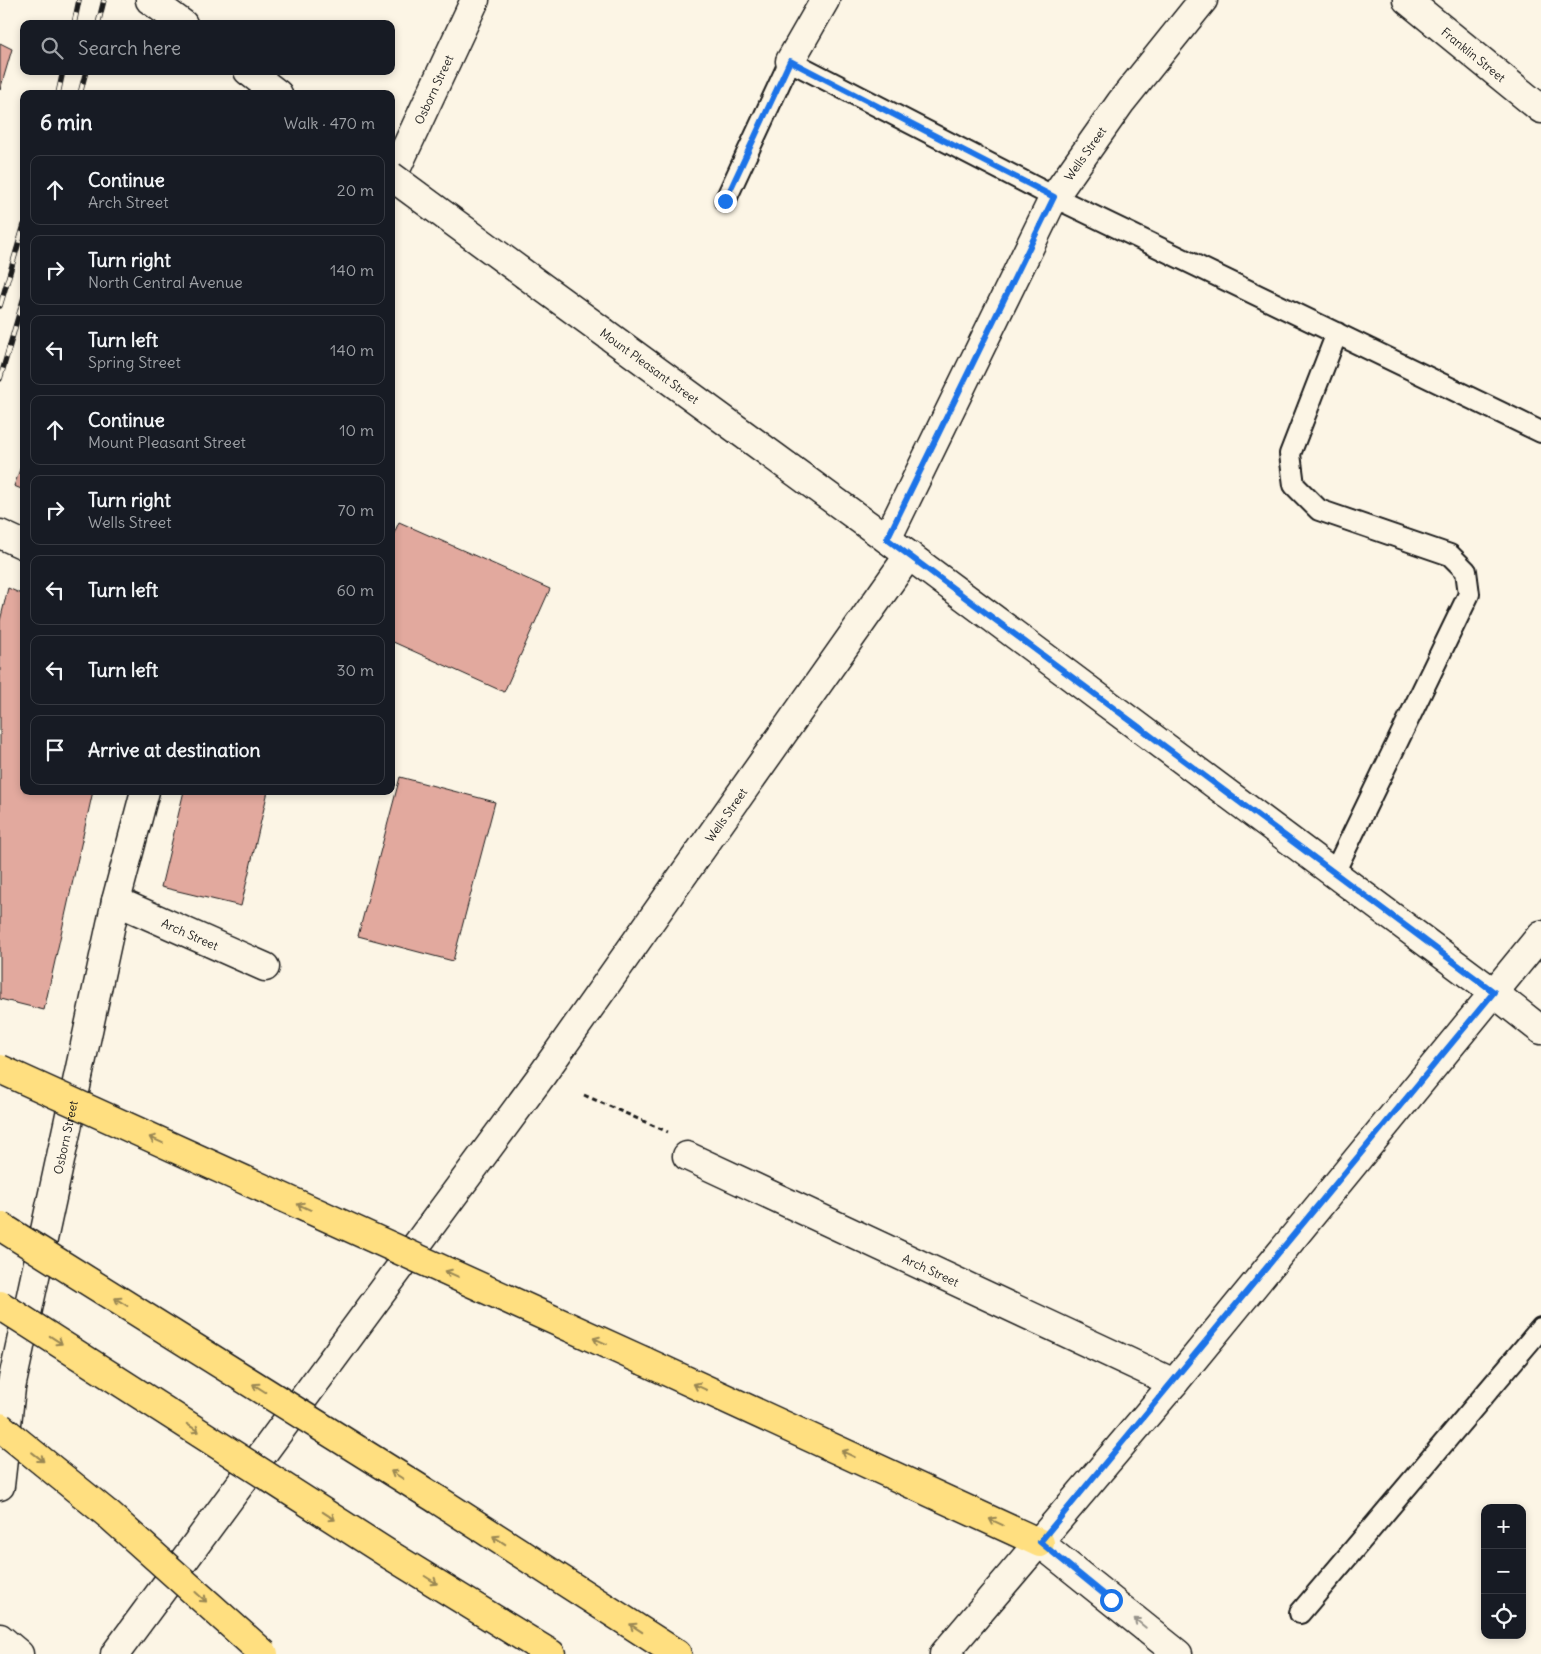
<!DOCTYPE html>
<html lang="en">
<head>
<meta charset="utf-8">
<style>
	body { margin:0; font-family:Delius,sans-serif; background:#242831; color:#f1f3f6 }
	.controls { position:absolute; right:15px; bottom:15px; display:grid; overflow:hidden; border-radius:10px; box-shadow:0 2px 8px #0003 }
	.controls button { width:45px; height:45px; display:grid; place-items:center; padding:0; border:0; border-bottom:1px solid #363941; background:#171b24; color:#f1f3f6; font:25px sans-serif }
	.stop { position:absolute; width:15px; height:15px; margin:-11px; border:4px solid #1a73e8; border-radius:50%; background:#fff }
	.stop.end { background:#1a73e8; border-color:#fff; box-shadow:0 1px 5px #0008 }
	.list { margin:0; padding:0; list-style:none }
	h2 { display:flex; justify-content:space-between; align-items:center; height:65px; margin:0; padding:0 20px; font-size:21px }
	h2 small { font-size:16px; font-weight:400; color:#9ea1a6 }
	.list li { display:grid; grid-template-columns:32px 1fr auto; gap:15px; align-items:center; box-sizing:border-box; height:70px; margin:0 10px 10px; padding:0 10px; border:1px solid #363941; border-radius:10px }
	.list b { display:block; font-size:19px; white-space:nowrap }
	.list p { margin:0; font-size:16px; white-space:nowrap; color:#9ea1a6 }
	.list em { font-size:16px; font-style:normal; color:#9ea1a6 }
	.icon { flex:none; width:28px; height:28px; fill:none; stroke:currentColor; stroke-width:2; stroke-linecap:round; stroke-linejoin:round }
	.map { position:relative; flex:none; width:1541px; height:1654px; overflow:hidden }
	.search { position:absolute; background:#171b24; box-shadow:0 2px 8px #0003; left:20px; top:20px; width:375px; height:55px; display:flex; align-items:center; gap:12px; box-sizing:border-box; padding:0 18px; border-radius:10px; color:#9ea1a6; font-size:19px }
	.panel { position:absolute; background:#171b24; box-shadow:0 2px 8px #0003; left:20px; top:90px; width:375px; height:705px; border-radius:10px }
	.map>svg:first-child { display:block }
</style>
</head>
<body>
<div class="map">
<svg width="1541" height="1654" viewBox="0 0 1541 1654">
	<rect width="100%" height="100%" fill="#fcf5e5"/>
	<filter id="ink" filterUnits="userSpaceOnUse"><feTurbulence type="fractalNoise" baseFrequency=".02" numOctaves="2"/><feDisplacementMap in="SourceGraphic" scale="10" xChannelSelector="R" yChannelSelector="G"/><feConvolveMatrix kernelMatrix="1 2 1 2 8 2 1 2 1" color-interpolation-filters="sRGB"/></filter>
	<g filter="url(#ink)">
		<path fill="#e2a99e" stroke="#1c1c1c" d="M0 43 12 49 0 90Z
			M24 458V490L14 486Z
			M399 522 550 589 504 692 391 641V540Z
			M8 588 24 595V791H93L44 1010 0 999V621Z
			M400 777 495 802 453 961 358 936Z
			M184 791H268L241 906 161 887Z"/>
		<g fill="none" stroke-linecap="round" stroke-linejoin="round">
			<g stroke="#1c1c1c" stroke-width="24">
				<path id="lane" d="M725 201 790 61 1054 197 1541 432
					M1334 873 1469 594 1466 571 1450 555 1319 510 1294 485 1290 454 1337 333
					M1300 1613 1541 1328"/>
			</g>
			<g stroke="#1c1c1c" stroke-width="31">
				<g id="street">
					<path id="s1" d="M1407 0 1541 109"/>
					<path d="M790 61 825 0"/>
					<path d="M0 534 24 545"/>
					<path id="s2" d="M887 539 1054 197 1121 102 1203 0"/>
					<path id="s3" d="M116 901 265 967"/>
					<path id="s4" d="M687 1156 1174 1383"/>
					<path d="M0 1638 19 1654"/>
					<path id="s5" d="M115 1654 542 1075 909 555"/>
				</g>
			</g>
			<g stroke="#1c1c1c" stroke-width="31">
				<g id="secondary">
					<path d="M150 0 183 24"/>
					<path d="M248 71 278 94"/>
					<path id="s6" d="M391 180 475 0"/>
					<path id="s7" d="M527 276 887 539 1494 993 1541 1030"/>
					<path id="s8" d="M0 1486 11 1388 116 901 145 791"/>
					<path d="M1040 1543 1178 1654"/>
					<path d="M944 1654 1174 1383 1541 935"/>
				</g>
			</g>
			<g stroke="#1c1c1c" stroke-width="31">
				<path id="highway" d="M644 1361 1040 1543
					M438 1500 677 1654
					M390 1555 551 1654"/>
			</g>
			<path stroke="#1c1c1c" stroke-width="3" stroke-dasharray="5 4" stroke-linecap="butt" d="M584 1095 668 1132"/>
			<use href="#lane" stroke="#fcf5e5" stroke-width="20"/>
			<use href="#street" stroke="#fcf5e5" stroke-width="28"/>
			<use href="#secondary" stroke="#fcf5e5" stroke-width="28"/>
			<use href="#highway" stroke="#ffdf80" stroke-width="28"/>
			<g stroke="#1c1c1c" stroke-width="5.5">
				<path id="rail" d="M74 24 79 0
					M98 24 104 0
					M58 94 63 71
					M80 94 86 71
					M0 306 24 225
					M0 379 24 297"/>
			</g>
			<use href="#rail" stroke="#fcf5e5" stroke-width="4" stroke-dasharray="11" stroke-linecap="butt"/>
			<g stroke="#1c1c1c" stroke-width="31" stroke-linecap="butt">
				<path id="secondary-bridge" d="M391 176 527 276"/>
			</g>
			<g stroke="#1c1c1c" stroke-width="31" stroke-linecap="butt">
				<path id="highway-bridge" d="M0 1069 644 1361
					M0 1226 438 1500
					M0 1305 390 1555
					M0 1427 110 1516 264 1654"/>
			</g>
			<use href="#secondary-bridge" stroke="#fcf5e5" stroke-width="28"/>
			<use href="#highway-bridge" stroke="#ffdf80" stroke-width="28"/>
		</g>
		<defs><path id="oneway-shaft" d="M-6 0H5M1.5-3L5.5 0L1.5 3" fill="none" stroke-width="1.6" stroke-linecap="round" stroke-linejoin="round" transform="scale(1.25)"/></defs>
		<g stroke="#998753">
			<use href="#oneway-shaft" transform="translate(156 1140) rotate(-156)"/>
			<use href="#oneway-shaft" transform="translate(304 1207) rotate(-156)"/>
			<use href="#oneway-shaft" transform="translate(452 1274) rotate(-156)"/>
			<use href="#oneway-shaft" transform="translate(121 1302) rotate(-148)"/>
			<use href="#oneway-shaft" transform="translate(56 1340) rotate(33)"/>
			<use href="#oneway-shaft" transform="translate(600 1341) rotate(-156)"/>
			<use href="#oneway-shaft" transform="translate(700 1387) rotate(-155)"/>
			<use href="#oneway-shaft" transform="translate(259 1388) rotate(-148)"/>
			<use href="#oneway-shaft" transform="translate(193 1428) rotate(33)"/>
			<use href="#oneway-shaft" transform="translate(848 1454) rotate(-155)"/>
			<use href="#oneway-shaft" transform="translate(38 1457) rotate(38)"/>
			<use href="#oneway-shaft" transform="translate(397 1475) rotate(-148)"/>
			<use href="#oneway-shaft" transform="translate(329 1516) rotate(33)"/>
			<use href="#oneway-shaft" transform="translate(996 1522) rotate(-155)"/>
			<use href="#oneway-shaft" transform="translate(499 1540) rotate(-147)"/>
			<use href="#oneway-shaft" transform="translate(431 1580) rotate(32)"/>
			<use href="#oneway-shaft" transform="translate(201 1597) rotate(42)"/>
			<use href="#oneway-shaft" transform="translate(636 1628) rotate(-147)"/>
		</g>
		<use stroke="#97938b" href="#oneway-shaft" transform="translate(1140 1623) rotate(-141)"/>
	</g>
	<g fill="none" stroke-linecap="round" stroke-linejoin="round" filter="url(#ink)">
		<path stroke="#1a73e8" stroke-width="6" d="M725 201 790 61 1054 197 887 539 1494 992 1040 1542 1111 1600"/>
	</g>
	<g text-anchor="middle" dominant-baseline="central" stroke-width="5" stroke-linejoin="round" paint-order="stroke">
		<g font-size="12" fill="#1c1c1c" stroke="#fcf5e5">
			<text stroke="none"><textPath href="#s1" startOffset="86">Franklin Street</textPath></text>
			<text stroke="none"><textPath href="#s6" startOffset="100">Osborn Street</textPath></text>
			<text stroke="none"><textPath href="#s2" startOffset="434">Wells Street</textPath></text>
			<text stroke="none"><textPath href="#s7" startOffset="152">Mount Pleasant Street</textPath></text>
			<text stroke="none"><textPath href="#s5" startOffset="1038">Wells Street</textPath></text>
			<text stroke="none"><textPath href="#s3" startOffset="81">Arch Street</textPath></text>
			<text stroke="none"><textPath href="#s8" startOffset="355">Osborn Street</textPath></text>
			<text stroke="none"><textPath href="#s4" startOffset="269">Arch Street</textPath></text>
		</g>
	</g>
</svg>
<div class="controls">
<button>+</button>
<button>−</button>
<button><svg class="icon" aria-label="locate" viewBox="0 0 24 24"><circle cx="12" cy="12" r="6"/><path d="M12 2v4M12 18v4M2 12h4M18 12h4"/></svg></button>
</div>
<div class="stop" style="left:1111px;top:1600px"></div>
<div class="stop end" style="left:725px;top:201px"></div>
<div class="search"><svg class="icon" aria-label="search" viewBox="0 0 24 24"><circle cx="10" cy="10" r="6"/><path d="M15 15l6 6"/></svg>Search here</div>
<section class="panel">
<h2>6 min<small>Walk · 470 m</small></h2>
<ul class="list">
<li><svg class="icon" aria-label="ahead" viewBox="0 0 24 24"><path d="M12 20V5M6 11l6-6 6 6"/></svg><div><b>Continue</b><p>Arch Street</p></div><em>20 m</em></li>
<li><svg class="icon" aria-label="right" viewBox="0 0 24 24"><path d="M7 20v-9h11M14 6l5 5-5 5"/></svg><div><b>Turn right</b><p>North Central Avenue</p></div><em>140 m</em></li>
<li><svg class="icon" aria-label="left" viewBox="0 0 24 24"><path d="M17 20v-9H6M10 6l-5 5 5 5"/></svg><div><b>Turn left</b><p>Spring Street</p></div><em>140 m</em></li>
<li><svg class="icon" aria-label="ahead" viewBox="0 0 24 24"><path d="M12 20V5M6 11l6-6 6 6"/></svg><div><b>Continue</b><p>Mount Pleasant Street</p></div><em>10 m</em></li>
<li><svg class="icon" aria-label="right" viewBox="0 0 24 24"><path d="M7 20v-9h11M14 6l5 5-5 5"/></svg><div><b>Turn right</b><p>Wells Street</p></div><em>70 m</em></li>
<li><svg class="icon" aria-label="left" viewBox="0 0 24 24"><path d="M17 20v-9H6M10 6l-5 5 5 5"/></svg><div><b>Turn left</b></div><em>60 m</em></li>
<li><svg class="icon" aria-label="left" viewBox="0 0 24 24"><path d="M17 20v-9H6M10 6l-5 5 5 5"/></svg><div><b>Turn left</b></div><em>30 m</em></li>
<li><svg class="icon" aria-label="arrive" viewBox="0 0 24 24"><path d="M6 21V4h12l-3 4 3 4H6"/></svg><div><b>Arrive at destination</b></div></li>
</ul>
</section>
</div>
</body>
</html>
